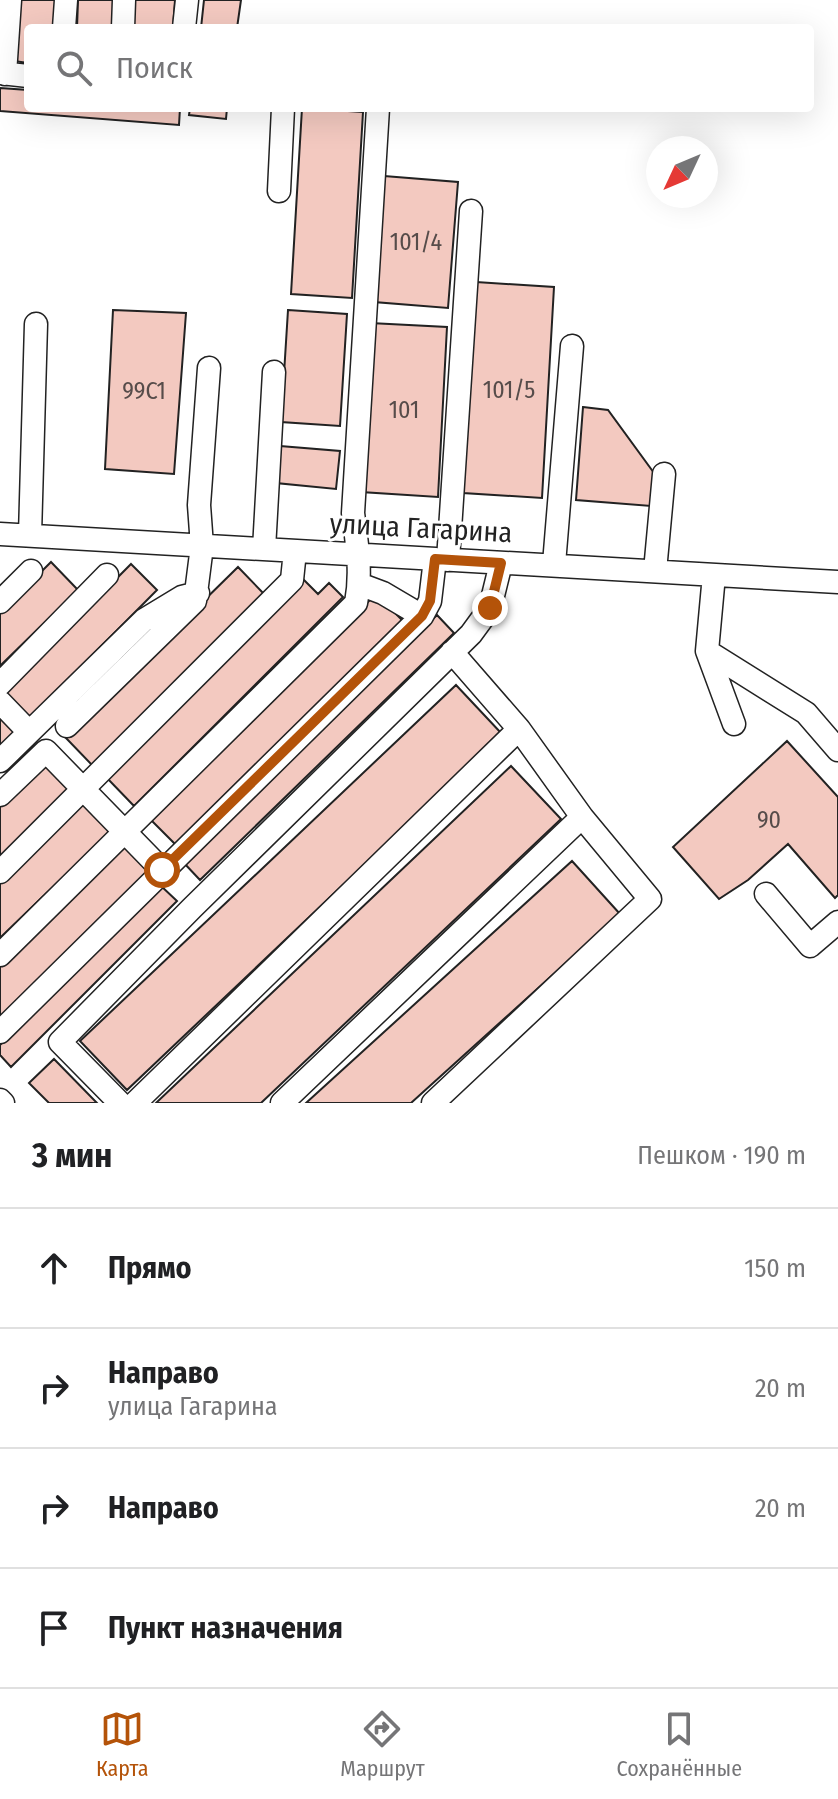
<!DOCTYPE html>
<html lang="ru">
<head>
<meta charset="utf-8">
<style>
	body { margin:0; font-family:"Fira Sans Condensed",sans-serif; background:#f2f2f2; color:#202124 }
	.compass { position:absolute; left:646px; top:136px; width:72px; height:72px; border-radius:50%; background:#fff; box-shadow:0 8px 32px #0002; rotate:226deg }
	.stop { position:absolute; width:24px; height:24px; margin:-18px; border:6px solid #b45309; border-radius:50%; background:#fff }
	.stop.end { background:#b45309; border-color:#fff; box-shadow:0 2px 8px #0008 }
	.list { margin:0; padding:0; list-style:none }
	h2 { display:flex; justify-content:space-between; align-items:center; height:104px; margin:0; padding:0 32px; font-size:34px }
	h2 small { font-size:26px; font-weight:400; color:#757577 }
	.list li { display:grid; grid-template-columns:52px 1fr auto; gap:24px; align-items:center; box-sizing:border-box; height:120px; padding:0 32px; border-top:2px solid #e0e0e0 }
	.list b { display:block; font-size:30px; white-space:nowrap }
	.list p { margin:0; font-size:26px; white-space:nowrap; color:#757577 }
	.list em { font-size:26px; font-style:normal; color:#757577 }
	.icon { flex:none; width:44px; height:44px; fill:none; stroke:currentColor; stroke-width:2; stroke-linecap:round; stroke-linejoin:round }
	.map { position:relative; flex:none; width:838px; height:1103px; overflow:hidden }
	.search { position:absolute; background:#fff; box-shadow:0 8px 32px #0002; left:24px; right:24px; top:24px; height:88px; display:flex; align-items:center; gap:20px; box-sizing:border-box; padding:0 28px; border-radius:8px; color:#757577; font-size:30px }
	.sheet { height:584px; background:#fff }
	nav { display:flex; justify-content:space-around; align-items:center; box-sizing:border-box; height:112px; border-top:2px solid #e0e0e0; background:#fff; font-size:22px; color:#757577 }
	nav a { display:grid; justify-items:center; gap:4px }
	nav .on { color:#b45309 }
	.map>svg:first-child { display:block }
</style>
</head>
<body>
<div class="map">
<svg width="838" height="1103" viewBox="0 0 838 1103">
	<rect width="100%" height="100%" fill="#fff"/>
	<path fill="#f3c9c0" stroke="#222" stroke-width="2" d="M19 0H58L56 28H28V63L14 61Z
		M78 0H117L115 28H77Z
		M135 0H175L173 28H133Z
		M204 0H241L237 28H201Z
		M0 88 28 90V108H180L179 125 0 111Z
		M190 108H227L226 119 189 115Z
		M302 108 363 112 352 298 291 294Z
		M384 176 458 182 448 308 374 302Z
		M476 282 554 287 542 498 463 493Z
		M113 310 186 313 174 474 105 469Z
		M288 310 347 314 340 426 281 422Z
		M370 323 447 327 438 497 361 492Z
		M583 407 608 410 654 473 651 506 576 500Z
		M280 446 340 451 336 489 276 483Z
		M51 562 78 590 0 666V613Z
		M131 564 157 590 27 721 1 695Z
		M238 567 265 595 92 765 65 737Z
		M304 580 318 594 329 583 343 597 134 806 106 777Z
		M376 594 403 621 176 845 149 818Z
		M437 615 454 633 200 880 183 862Z
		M456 685 502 734 127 1090 80 1041Z
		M0 712 21 733 0 753Z
		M787 741 838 797V895L835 898 788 844 748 880 719 899 673 847Z
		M46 757 74 786 0 857V802Z
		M511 766 561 819 261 1103H156Z
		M86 799 114 828 0 938V882Z
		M122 844 149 871 0 1020V963Z
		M572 861 620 914 411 1103H306Z
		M160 885 177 901 11 1067 0 1055V1045Z
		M54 1059 97 1103H49L29 1083Z"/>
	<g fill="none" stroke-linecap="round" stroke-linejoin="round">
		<g stroke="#222" stroke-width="25">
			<path id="minor" d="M64 28 66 0
				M123 28 124 0
				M184 28 187 0
				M0 73 28 76
				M5 74 10 0
				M279 191 283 108
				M0 534 838 582
				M30 535 36 324
				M264 549 274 372
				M448 560 471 211
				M554 564 572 346
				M655 571 664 474
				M714 575 707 651 734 724
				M359 584 383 593 422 616
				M0 602 31 571
				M707 651 806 713 838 750
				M0 684 107 575
				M0 702 29 732
				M67 726 195 601 202 546 199 505 209 368
				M0 761 144 620 182 597 198 593
				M0 795 46 751 162 870
				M0 872 292 580 295 551
				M766 894 810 946 838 922
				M0 955 356 603C362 572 357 544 353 513L378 108
				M0 1032 422 616 430 601 435 559
				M0 1100 3 1103
				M120 1103 60 1042 192 908 471 634 490 608 501 563
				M135 1103 519 729
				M282 1103 582 817 519 729 452 652
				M433 1103 650 899 582 817"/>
		</g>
		<use href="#minor" stroke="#fff" stroke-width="22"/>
	</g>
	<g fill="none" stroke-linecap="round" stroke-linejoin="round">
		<path stroke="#b45309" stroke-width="10" d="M162 870 422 616 430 601 435 559 501 563 490 608"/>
	</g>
	<g text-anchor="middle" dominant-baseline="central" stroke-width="6" stroke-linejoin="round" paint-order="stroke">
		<g font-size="24" fill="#564c4a">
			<text x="416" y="242">101/4</text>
			<text x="509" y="390">101/5</text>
			<text x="144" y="391">99С1</text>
			<text x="404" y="410">101</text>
			<text x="769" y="820">90</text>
		</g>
		<g font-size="28" fill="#222" stroke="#fff">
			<text transform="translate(421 528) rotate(3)">улица Гагарина</text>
		</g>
	</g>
</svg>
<svg class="compass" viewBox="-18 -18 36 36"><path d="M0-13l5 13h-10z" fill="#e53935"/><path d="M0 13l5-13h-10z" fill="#757577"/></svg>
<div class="stop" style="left:162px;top:870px"></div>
<div class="stop end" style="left:490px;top:608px"></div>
<div class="search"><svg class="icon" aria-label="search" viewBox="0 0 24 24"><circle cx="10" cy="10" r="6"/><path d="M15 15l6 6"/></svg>Поиск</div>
</div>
<section class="sheet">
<h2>3 мин<small>Пешком · 190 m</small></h2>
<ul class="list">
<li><svg class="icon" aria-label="ahead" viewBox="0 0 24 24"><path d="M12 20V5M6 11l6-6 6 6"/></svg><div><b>Прямо</b></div><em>150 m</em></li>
<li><svg class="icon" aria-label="right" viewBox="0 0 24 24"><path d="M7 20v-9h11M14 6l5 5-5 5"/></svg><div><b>Направо</b><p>улица Гагарина</p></div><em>20 m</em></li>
<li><svg class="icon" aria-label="right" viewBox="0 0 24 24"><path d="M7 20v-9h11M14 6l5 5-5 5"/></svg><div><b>Направо</b></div><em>20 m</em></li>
<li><svg class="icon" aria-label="arrive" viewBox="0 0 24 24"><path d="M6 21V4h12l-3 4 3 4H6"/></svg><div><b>Пункт назначения</b></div></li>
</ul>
</section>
<nav>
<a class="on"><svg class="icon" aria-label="map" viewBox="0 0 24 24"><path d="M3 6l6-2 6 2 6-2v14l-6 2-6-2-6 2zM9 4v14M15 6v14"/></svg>Карта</a>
<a><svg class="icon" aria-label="directions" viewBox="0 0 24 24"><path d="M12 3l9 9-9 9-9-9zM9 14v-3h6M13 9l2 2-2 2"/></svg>Маршрут</a>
<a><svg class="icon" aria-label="saved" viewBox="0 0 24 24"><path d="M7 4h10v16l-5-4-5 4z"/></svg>Сохранённые</a>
</nav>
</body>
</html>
